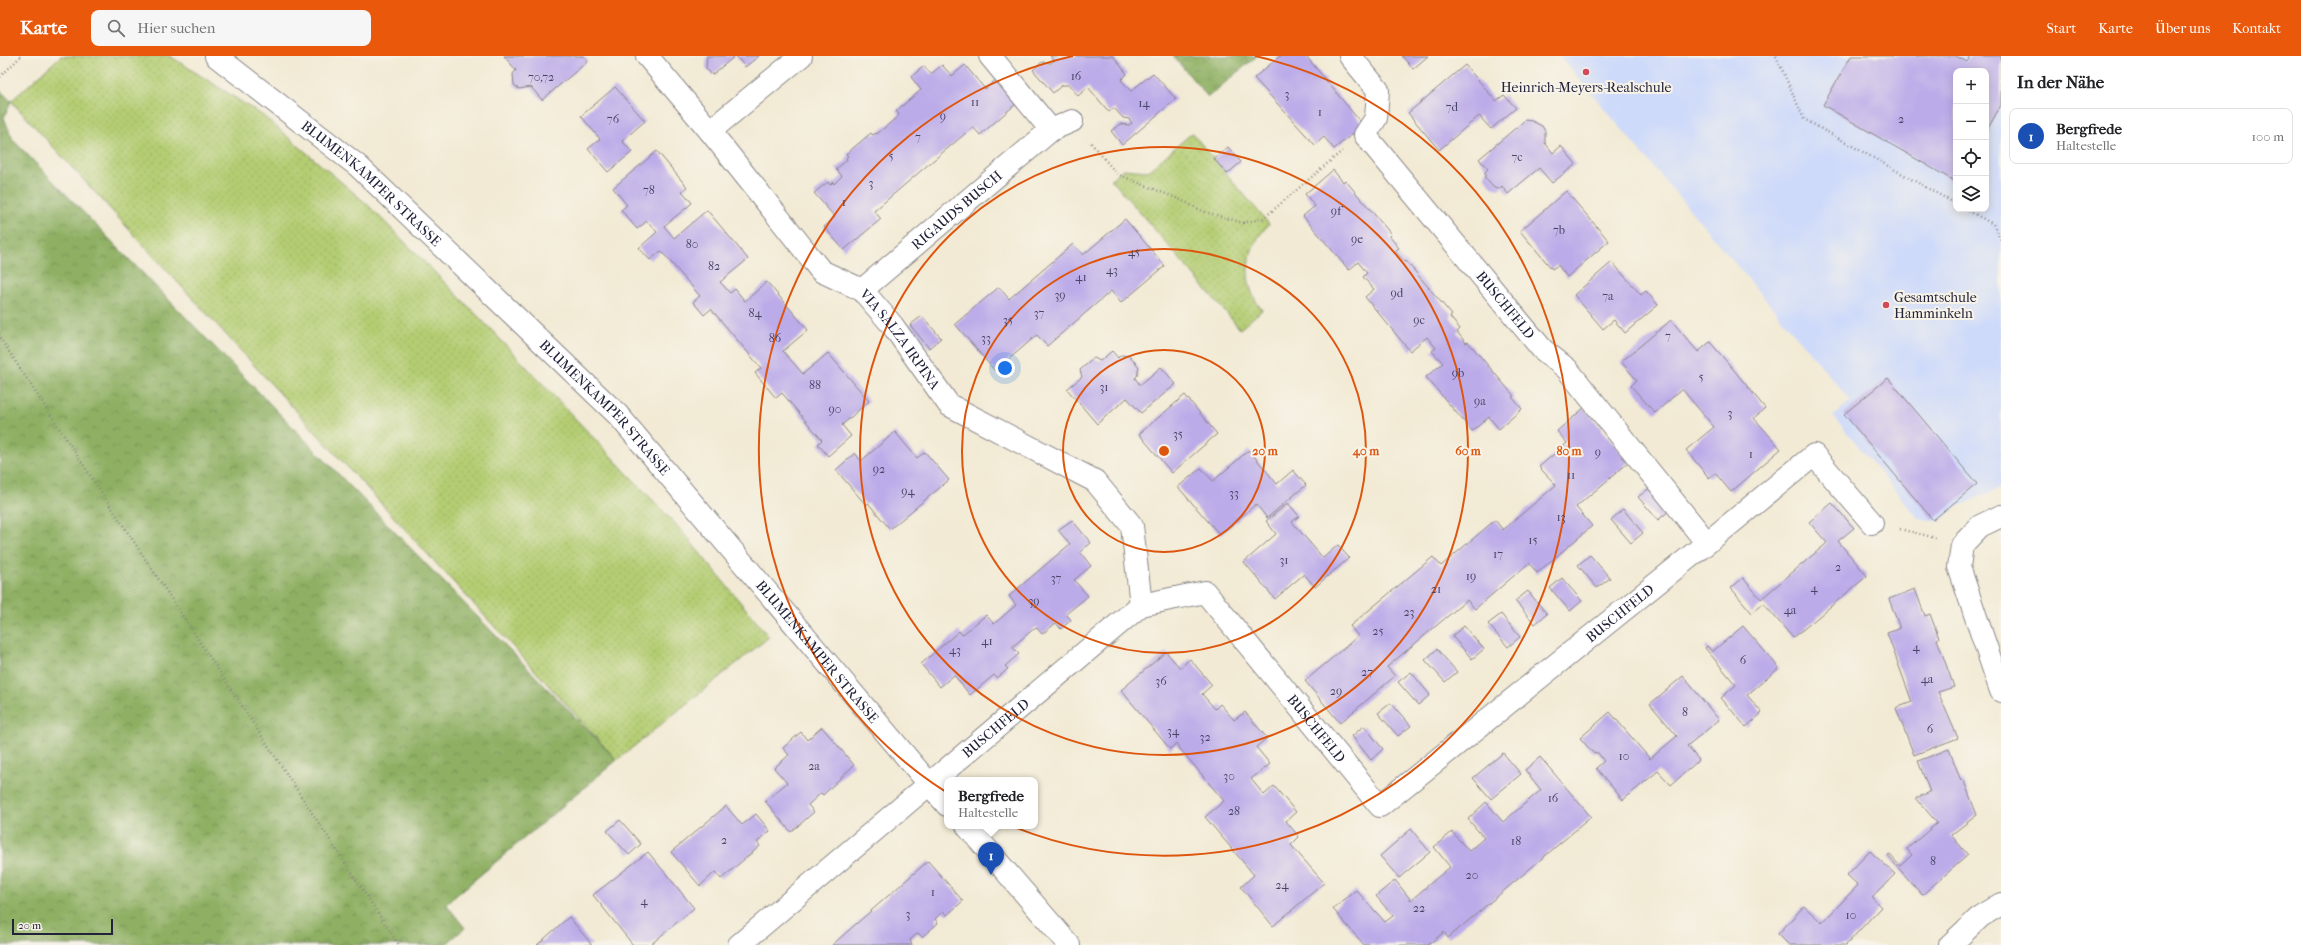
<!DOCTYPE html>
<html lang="de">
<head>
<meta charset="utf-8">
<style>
	body { margin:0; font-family:"IM FELL French Canon",serif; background:#f6f6f6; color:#202124 }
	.controls { position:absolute; right:12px; top:12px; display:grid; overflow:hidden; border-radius:8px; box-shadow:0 2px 10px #0003 }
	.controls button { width:36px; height:36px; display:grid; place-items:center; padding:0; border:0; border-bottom:1px solid #e0e0e0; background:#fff; color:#202124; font:20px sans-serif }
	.scale { position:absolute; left:12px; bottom:10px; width:101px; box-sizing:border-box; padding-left:4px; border:2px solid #22223b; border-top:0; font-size:11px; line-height:14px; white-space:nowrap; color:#22223b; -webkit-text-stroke:3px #f7f3e8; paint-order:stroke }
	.you { position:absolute; left:1005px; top:312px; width:14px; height:14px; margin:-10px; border:3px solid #fff; border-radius:50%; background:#1a73e8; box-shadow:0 0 0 6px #1a73e833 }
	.badge { display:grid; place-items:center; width:26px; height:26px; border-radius:50%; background:#ea580c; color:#fff; font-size:13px; font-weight:700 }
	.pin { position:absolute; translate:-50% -33px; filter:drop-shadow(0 1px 2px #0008) }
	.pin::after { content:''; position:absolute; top:21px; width:14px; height:12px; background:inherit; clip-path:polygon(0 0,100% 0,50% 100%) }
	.popup { position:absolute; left:944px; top:721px; width:94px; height:52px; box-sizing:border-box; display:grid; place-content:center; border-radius:8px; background:#fff; filter:drop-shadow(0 1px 3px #0005); font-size:13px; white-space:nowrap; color:#757577 }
	.popup b { font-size:15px; color:#202124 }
	.popup::after { content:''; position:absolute; left:50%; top:100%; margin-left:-8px; border:8px solid transparent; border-top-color:#fff }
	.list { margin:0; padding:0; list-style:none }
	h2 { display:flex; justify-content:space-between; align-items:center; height:52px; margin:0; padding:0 16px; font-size:17px }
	h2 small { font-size:13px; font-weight:400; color:#757577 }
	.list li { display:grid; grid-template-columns:26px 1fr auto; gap:12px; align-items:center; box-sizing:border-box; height:56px; margin:0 8px 8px; padding:0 8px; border:1px solid #e0e0e0; border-radius:8px }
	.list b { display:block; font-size:15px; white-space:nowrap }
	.list p { margin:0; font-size:13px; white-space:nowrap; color:#757577 }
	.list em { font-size:13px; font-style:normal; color:#757577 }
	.icon { flex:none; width:22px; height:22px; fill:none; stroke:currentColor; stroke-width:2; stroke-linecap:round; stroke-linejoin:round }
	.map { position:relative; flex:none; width:2001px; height:889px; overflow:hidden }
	header { display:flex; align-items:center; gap:24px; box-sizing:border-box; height:56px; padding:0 20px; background:#ea580c; color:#fff }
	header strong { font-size:19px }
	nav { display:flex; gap:22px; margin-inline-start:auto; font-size:14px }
	.search { width:280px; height:36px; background:#f6f6f6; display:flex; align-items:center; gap:10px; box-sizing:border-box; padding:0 14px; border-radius:8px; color:#757577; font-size:15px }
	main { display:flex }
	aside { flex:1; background:#fff }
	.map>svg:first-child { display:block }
</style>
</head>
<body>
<header>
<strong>Karte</strong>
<div class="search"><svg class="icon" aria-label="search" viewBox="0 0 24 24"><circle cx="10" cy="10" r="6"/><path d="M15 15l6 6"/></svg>Hier suchen</div>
<nav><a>Start</a><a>Karte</a><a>Über uns</a><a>Kontakt</a></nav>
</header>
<main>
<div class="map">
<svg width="2001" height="889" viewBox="0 0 2001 889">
	<defs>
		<pattern id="green-dots" width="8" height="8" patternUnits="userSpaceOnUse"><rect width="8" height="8" fill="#b4cd72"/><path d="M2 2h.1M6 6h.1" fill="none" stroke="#9ab064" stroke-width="1.8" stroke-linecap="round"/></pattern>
		<pattern id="forest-crowns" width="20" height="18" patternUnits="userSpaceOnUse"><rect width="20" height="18" fill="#8fb064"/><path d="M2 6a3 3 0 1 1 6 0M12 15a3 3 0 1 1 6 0" fill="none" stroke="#748f54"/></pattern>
	</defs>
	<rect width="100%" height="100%" fill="#f7f3e8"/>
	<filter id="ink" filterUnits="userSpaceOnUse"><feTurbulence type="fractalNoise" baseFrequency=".025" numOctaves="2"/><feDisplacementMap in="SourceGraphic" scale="8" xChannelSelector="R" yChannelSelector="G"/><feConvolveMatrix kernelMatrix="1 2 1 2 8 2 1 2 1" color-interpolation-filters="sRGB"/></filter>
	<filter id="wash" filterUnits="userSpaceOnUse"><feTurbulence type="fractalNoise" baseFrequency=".012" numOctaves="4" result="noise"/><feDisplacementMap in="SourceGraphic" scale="16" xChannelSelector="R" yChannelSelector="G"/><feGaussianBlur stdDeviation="0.9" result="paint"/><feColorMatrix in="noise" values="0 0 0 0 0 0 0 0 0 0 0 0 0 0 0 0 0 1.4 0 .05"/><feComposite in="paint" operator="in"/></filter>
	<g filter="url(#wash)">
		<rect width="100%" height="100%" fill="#f2ead4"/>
		<path fill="#cedafa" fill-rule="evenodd" d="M1560 0H2001V431L1953 453 1939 466 1918 462 1833 360 1851 345ZM1956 15H1986V153H1956Z"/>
		<path fill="url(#green-dots)" stroke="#6b7856" d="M61 0H170L262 59 367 148 481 263 680 473 769 581 617 704 11 45Z
			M1192 77 1269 168C1245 193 1240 226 1262 254L1240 273 1111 123 1123 113 1148 115Z"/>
		<path fill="url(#forest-crowns)" stroke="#586950" d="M1173 0H1257L1208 41Z
			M0 34 11 45 4 62 13 84 617 704 446 848 465 872 445 889H0Z"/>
		<g id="blocks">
			<path fill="#bcabe9" d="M504 0H584L588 5 542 44 531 31 519 33 514 29 513 18 516 14Z
				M707 0H735L712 19 706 12Z
				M736 0H759L745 11Z
				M1050 0H1113L1127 18 1121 24 1131 35 1153 17 1176 43 1122 89 1111 75 1120 68 1129 69 1132 67 1129 63 1123 62 1114 52 1109 56 1088 31 1078 40 1069 29H1062L1053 37 1033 14 1042 6 1051 7 1054 5Z
				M1280 0H1306L1363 69 1334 93 1324 81 1315 89 1254 22Z
				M1402 0H1428L1413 13Z
				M1851 0H1956L1967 6 1971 0H2001V49L1986 76V15H1956V126L1823 49Z
				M942 9 952 20 965 9 985 33 997 23 1017 47 980 79 973 71 923 113 874 155 881 163 844 194 824 171 835 161 814 137 828 126 830 129 833 126 834 128 842 120 836 113 847 104 846 102 848 100 846 98 871 77 873 79 876 77 877 78 897 61 899 58 896 55 921 34 911 21 924 10 931 18Z
				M1465 9 1496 45 1504 39 1516 52 1491 73 1479 60 1439 94 1408 57Z
				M615 31 645 65 622 85 632 96 608 116 588 93 600 83 581 60Z
				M1525 64 1532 65 1542 70 1545 75V87L1553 97 1561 90 1576 108 1552 127 1539 112 1508 138 1502 130 1499 133 1494 132 1485 122V116L1488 113 1479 103Z
				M1228 91 1241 106 1227 118 1214 103Z
				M657 95 687 131 682 135 692 147 664 170 674 182 707 154 748 203 720 226 730 237 735 233 745 245 767 226 808 274 783 295 803 318 828 297 869 345 842 369 851 380 828 400 818 388 822 384 782 337 776 342 766 330 755 317 761 312 711 253 704 259 693 246 700 240 661 195 650 204 639 192 657 176 647 165 637 173 621 154 627 149 613 132Z
				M1333 114 1343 126 1345 124 1391 178 1389 180 1399 192 1395 195 1405 206 1406 205 1452 259 1450 261 1460 273 1457 276 1466 287 1468 286 1514 340 1512 341 1522 353 1499 373 1489 361 1472 375 1426 321 1443 307 1432 295 1436 292 1427 281 1410 295 1365 241 1374 233 1363 221 1367 217 1358 206 1349 214 1303 160 1315 150 1305 138Z
				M1566 135 1609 185 1567 221 1558 209 1552 213 1520 175Z
				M1125 163 1165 210 1121 247 1111 235 1047 290 1037 279 995 315 955 268 999 231 1009 243 1073 188 1083 199Z
				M1612 206 1641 239 1646 235 1658 249 1625 277 1614 264 1603 273 1574 239Z
				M922 260 941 282 929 292 910 269Z
				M1671 264 1698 296 1710 286 1738 319 1765 352 1754 362 1781 393 1731 436 1715 417 1709 422 1686 394 1714 371 1682 333 1655 357 1631 330 1637 324 1621 306Z
				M1112 295 1118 302 1121 299 1130 300 1139 311 1137 320 1135 322 1140 329 1161 311 1176 328 1141 357 1127 342 1097 368 1067 333 1082 321 1080 314 1094 302 1100 305Z
				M1888 322 1977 428 1933 464 1844 358Z
				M1185 339 1217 378 1172 417 1139 378Z
				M1584 352 1629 406 1576 451 1592 470 1537 517 1529 507 1475 553 1467 544 1387 611 1395 620 1340 667 1305 625 1358 580 1350 570 1433 501 1441 510 1495 464 1503 474 1556 429 1539 411 1567 387 1557 375Z
				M895 376 917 402 925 396 949 424 890 473 868 447 866 449 836 414 855 397 861 405Z
				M1249 394 1277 428 1293 414 1306 429 1267 462 1256 448 1220 479 1178 431 1201 412 1213 425Z
				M1651 431 1670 454 1658 464 1638 441Z
				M1288 447 1299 460 1292 466 1323 502 1338 489 1349 502 1315 531 1304 518 1275 543 1244 506 1276 478 1266 465Z
				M1832 447 1854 472 1838 485 1867 520 1793 582 1763 547 1752 557 1731 532 1743 522 1761 543 1827 487 1809 466Z
				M1623 453 1643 477 1631 487 1611 464Z
				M1072 464 1091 487 1080 496 1091 510 1074 524 1088 540 1066 558 1071 564 1061 573 1056 567 1042 578 1036 571 1012 591 1019 598 1005 610 1008 613 997 622 994 619 970 639 954 619 940 631 921 608 959 575 962 579 986 559 994 568 1016 549 1009 540 1070 488 1058 474Z
				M1590 499 1610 522 1597 532 1578 509Z
				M1562 522 1582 545 1570 555 1550 532Z
				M1915 533 1925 560 1930 558 1939 582 1937 583 1954 631 1938 636 1958 682 1914 699 1896 652 1912 646 1887 577 1899 573V570L1889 543Z
				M1528 535 1547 558 1535 568 1515 545Z
				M1501 558 1520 581 1508 591 1488 568Z
				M1464 570 1484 593 1472 603 1452 580Z
				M1743 570 1779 612 1747 639 1762 657 1746 671 1721 642 1736 629 1705 592 1707 590 1712 596Z
				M1437 593 1457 616 1445 626 1425 604Z
				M1166 596 1180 612 1190 603 1212 629 1202 638 1215 653 1220 648 1234 664 1245 656 1267 682 1256 691 1270 708 1251 723 1264 739 1274 730 1296 756 1286 765 1299 781 1291 789 1324 827 1273 870 1241 831 1254 819 1205 761 1224 745 1176 688 1170 693 1121 634Z
				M1411 616 1430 639 1418 649 1398 626Z
				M1683 620 1719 664 1687 690 1699 704 1671 729 1658 715 1623 744 1596 712 1604 705 1598 697 1592 696 1580 682 1610 656 1650 703 1677 680 1650 648Z
				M1391 647 1411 670 1398 680 1378 657Z
				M1364 670 1383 693 1371 704 1352 680Z
				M822 671 854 709 823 739 821 737 808 749 814 756 791 776 765 745 787 727 774 712 789 699 783 692 801 676 807 684Z
				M1949 693 1961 725 1963 723 1977 759 1951 779 1968 799 1922 839 1888 800 1890 799 1900 810 1912 799 1907 793 1937 767 1916 742 1930 736 1918 705Z
				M1503 697 1521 718 1491 743 1473 722Z
				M1540 701 1591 761 1448 882 1444 876 1428 889H1364L1333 853 1356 834 1385 866 1393 860 1376 840 1395 824 1411 844 1431 827 1450 811 1434 791 1452 776 1469 795 1484 782 1468 763 1486 746 1503 766 1541 734 1525 714Z
				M726 750 742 769 756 758 770 775 757 786 760 790 721 823 715 816 700 830 671 796Z
				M620 764 641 788 629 799 607 775Z
				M1411 773 1430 796 1399 822 1380 800Z
				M1870 795 1895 818 1872 842 1881 851 1846 889H1789L1778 878 1804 850 1822 867 1858 829 1847 819Z
				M648 796 694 852 650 889H633L593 839Z
				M928 805 963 845 947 859 943 855 935 863 938 867 922 881 918 877 910 884 912 889H832Z
				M569 861 592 889H537Z"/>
		</g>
	</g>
	<g filter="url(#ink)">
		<use href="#blocks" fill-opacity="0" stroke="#8a8688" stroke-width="1"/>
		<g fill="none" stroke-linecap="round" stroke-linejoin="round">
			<g stroke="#8a8688" stroke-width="24">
				<g id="minor">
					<path id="s1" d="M216 0 358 110 618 359 947 749"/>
					<path id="s2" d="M647 0 710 75 821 215 862 234 893 270 949 349 1095 425 1132 470 1141 549"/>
					<path d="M990 0 1051 74"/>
					<path id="s3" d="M1350 0 1378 34 1376 62 1365 79 1542 293 1567 313 1707 487"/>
					<path d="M710 75 801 0"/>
					<path id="s4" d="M862 234 1051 74 1072 65"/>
					<path d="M2001 460 1980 470 1962 489 1959 511 2001 635"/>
					<path d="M967 770 1069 889"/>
					<path id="s5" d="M739 889 1141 549 1205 536 1380 750 1707 487 1814 399 1872 467"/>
					<path d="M1950 889 1981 860 2001 848"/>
				</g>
			</g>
			<path stroke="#8a8688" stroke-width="2.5" stroke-dasharray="1 3" stroke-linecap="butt" d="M1776 0 1804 63 1956 148
				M0 21 21 0
				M1091 87 1117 118 1181 144 1202 155 1243 167 1264 162 1342 95
				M1965 153 1993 168 2001 184
				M0 282 399 889
				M1900 473 1936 482"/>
			<use href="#minor" stroke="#fff" stroke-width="22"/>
		</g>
	</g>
	<g fill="none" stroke="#de560e" stroke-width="2">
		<circle cx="1164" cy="395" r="101"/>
		<circle cx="1164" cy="395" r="202"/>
		<circle cx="1164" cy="395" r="304"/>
		<path d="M1255 0A405 405 0 1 1 1073 0"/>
	</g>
	<g fill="#d1495b" stroke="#f7f3e8" stroke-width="1.5">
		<circle cx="1586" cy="16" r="4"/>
		<circle cx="1886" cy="249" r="4"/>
	</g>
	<g text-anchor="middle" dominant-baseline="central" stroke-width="4" stroke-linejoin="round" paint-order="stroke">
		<g font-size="12" fill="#484466">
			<text x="1076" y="20">16</text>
			<text x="541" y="21">70,72</text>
			<text x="1287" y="38">3</text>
			<text x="975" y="46">11</text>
			<text x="1144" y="47">14</text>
			<text x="1452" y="51">7d</text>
			<text x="1320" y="56">1</text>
			<text x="943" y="60">9</text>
			<text x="613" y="63">76</text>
			<text x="1901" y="63">2</text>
			<text x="918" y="81">7</text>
			<text x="891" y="100">5</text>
			<text x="1517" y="101">7c</text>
			<text x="871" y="127">3</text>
			<text x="649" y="134">78</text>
			<text x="844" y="146">1</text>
			<text x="1336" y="155">9f</text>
			<text x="1559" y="174">7b</text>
			<text x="1357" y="183">9e</text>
			<text x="692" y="188">80</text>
			<text x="1134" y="196">45</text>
			<text x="714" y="210">82</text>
			<text x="1112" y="214">43</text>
			<text x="1081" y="221">41</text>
			<text x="1397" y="237">9d</text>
			<text x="1060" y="239">39</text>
			<text x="1608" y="240">7a</text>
			<text x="755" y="257">84</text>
			<text x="1039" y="257">37</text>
			<text x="1008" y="264">35</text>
			<text x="1419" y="264">9c</text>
			<text x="1668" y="280">7</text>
			<text x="775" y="282">86</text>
			<text x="986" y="282">33</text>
			<text x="1458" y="317">9b</text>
			<text x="1701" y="321">5</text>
			<text x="815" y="329">88</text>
			<text x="1104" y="331">31</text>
			<text x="1480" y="345">9a</text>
			<text x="835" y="353">90</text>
			<text x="1730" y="357">3</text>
			<text x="1178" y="378">35</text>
			<text x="1598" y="396">9</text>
			<text x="1751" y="398">1</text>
			<text x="879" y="413">92</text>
			<text x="1571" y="419">11</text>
			<text x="908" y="435">94</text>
			<text x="1234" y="437">33</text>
			<text x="1561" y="461">13</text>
			<text x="1533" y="484">15</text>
			<text x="1498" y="498">17</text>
			<text x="1284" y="504">31</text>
			<text x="1838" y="511">2</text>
			<text x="1471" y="520">19</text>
			<text x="1056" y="522">37</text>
			<text x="1814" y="532">4</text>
			<text x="1436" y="533">21</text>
			<text x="1034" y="545">39</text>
			<text x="1790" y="554">4a</text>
			<text x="1409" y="556">23</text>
			<text x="1378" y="575">25</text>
			<text x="987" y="585">41</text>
			<text x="1916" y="591">4</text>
			<text x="955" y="594">43</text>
			<text x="1743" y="604">6</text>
			<text x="1367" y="616">27</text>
			<text x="1927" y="623">4a</text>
			<text x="1161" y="625">36</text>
			<text x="1336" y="635">29</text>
			<text x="1685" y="656">8</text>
			<text x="1930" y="673">6</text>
			<text x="1173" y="675">34</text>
			<text x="1205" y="681">32</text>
			<text x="1624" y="700">10</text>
			<text x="814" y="710">2a</text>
			<text x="1229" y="720">30</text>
			<text x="1553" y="742">16</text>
			<text x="1234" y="755">28</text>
			<text x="724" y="784">2</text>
			<text x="1516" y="785">18</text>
			<text x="1933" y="805">8</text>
			<text x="1472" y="819">20</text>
			<text x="1282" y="829">24</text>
			<text x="933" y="836">1</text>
			<text x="644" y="845">4</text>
			<text x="1419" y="852">22</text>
			<text x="908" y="858">3</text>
			<text x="1851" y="859">10</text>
		</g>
		<g font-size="14" fill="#22223b" stroke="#f7f3e8">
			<text x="1586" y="31">Heinrich-Meyers-Realschule</text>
			<text x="1894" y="241" text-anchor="start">Gesamtschule<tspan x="1894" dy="16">Hamminkeln</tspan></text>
		</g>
		<g font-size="14" fill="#22223b" stroke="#f7f3e8">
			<text stroke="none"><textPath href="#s1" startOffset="201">BLUMENKAMPER STRASSE</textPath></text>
			<text stroke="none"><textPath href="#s4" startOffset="124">RIGAUDS BUSCH</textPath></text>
			<text stroke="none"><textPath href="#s3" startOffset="313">BUSCHFELD</textPath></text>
			<text stroke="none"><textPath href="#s2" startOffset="384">VIA SALZA IRPINA</textPath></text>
			<text stroke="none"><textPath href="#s1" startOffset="525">BLUMENKAMPER STRASSE</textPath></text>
			<text stroke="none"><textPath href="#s5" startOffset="1176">BUSCHFELD</textPath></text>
			<text stroke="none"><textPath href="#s1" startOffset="849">BLUMENKAMPER STRASSE</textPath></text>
			<text stroke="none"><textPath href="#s5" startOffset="336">BUSCHFELD</textPath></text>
			<text stroke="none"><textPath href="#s5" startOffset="768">BUSCHFELD</textPath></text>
		</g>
	</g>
	<circle cx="1164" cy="395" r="6" fill="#de560e" stroke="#f7f3e8" stroke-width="2"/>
	<g font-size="12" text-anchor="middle" font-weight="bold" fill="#de560e" stroke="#f7f3e8" stroke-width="4" stroke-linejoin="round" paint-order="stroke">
		<text x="1265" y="399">20 m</text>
		<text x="1366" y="399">40 m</text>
		<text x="1468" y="399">60 m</text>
		<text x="1569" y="399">80 m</text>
	</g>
</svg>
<div class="controls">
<button>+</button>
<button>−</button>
<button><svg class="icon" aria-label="locate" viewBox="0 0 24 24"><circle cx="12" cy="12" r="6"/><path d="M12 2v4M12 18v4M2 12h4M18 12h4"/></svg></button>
<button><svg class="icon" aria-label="layers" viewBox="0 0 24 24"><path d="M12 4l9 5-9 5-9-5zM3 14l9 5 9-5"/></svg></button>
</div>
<div class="scale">20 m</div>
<div class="you"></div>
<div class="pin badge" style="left:991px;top:819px;background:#1a4fb4">1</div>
<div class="popup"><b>Bergfrede</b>Haltestelle</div>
</div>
<aside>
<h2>In der Nähe<small></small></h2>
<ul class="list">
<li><span class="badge" style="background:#1a4fb4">1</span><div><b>Bergfrede</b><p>Haltestelle</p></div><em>100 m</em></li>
</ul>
</aside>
</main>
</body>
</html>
